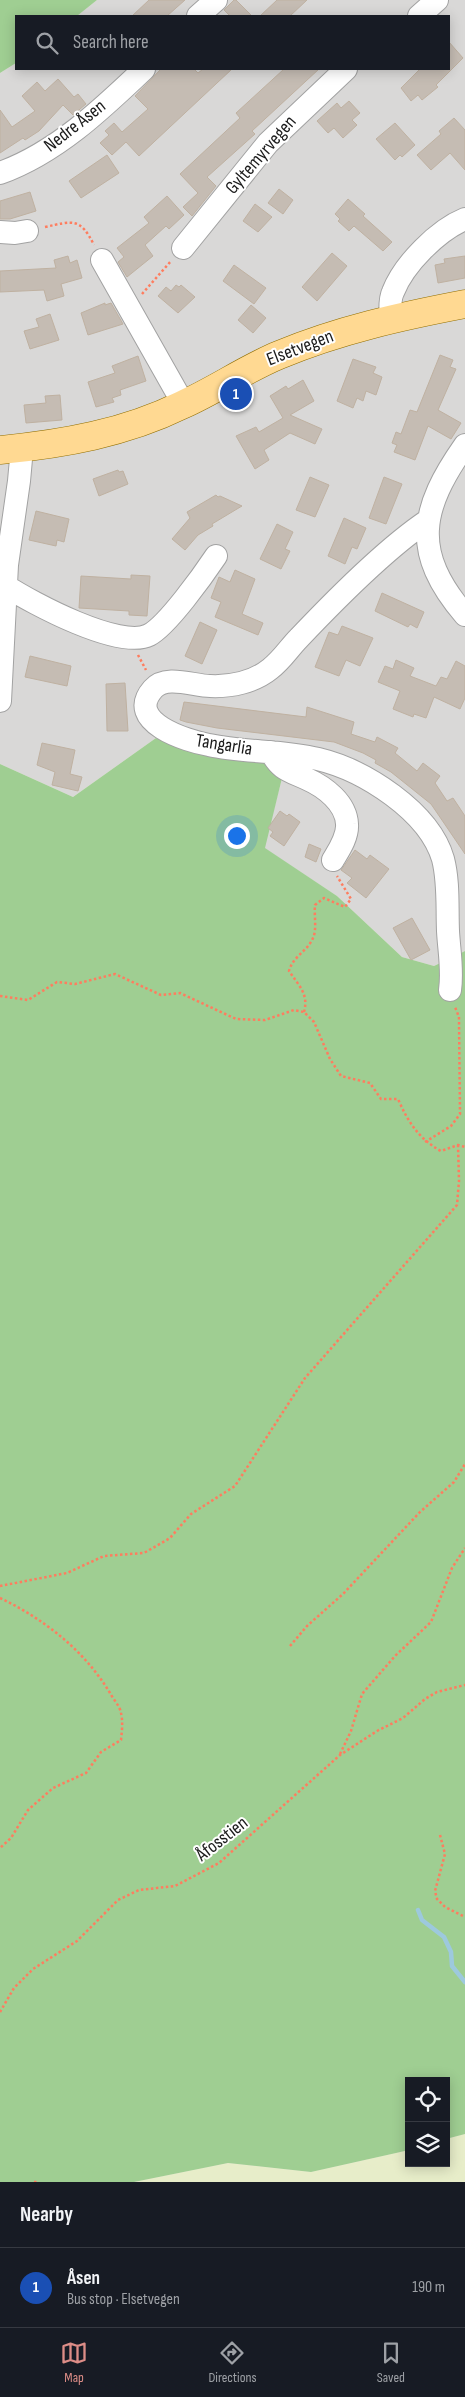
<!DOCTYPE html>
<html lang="en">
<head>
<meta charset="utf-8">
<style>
	body { margin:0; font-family:"Sofia Sans Condensed",sans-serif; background:#242831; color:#f1f3f6 }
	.controls { position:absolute; right:15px; bottom:15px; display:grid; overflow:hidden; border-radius:0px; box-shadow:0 2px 12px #0003 }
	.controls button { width:45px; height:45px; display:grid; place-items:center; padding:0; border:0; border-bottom:1px solid #363941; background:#171b24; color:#f1f3f6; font:25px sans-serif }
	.you { position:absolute; left:236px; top:835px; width:18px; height:18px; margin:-12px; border:4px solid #fff; border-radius:50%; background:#1a73e8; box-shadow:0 0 0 8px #1a73e833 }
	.badge { display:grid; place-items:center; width:32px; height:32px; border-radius:50%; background:#dd8d87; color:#fff; font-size:16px; font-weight:700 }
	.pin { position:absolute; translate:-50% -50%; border:2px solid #fff; box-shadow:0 1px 5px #0006 }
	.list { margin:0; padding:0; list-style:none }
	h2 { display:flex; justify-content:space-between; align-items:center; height:65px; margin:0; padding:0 20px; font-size:21px }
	h2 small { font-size:16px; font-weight:400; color:#9ea1a6 }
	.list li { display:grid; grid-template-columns:32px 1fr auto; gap:15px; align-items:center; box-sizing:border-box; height:80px; padding:0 20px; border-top:1px solid #363941 }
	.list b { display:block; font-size:19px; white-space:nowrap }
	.list p { margin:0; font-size:16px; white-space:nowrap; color:#9ea1a6 }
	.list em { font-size:16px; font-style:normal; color:#9ea1a6 }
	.icon { flex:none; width:28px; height:28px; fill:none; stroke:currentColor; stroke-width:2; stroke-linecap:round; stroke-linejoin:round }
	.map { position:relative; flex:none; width:465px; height:2182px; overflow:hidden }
	.search { position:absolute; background:#171b24; box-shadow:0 2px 12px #0003; left:15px; right:15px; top:15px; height:55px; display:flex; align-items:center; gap:12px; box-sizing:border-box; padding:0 18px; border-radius:0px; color:#9ea1a6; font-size:19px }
	.sheet { height:145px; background:#171b24 }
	nav { display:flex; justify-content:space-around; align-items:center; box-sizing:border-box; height:70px; border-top:1px solid #363941; background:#171b24; font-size:14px; color:#9ea1a6 }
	nav a { display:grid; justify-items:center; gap:2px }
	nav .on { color:#dd8d87 }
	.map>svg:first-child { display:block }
</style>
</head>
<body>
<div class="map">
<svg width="465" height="2182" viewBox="0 0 465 2182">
	<rect width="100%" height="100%" fill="#edeadf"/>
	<path fill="#d9d8d7" d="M97 0H465V951L434 966 402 957 337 896 264 848 282 778 156 738 73 797 0 764V73L16 63V69H449V16H77Z"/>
	<path fill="#e7edc9" d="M465 2134V2182H134L228 2163 311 2172 409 2150V2163H446V2139Z"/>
	<path fill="#9fce92" d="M0 0H97L77 16H16V63L0 73Z
		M156 738 192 750 262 758 282 778 265 848 337 896 402 957 434 966 465 951V2134L446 2139V2081H409V2150L396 2153 311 2172 228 2163 134 2182H0V764L73 797Z"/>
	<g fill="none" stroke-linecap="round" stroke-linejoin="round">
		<path stroke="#9dc9dd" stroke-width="4.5" d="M418 1910 422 1920 444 1937 451 1952 452 1966 465 1982"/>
	</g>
	<path fill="#c5bcb3" stroke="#bfb1a1" d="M149 0H185L167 16H132Z
		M234 0H236L252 16H230L224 10Z
		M277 0H307L290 16H260Z
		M449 42 463 58 436 85 438 87 422 100 418 95 411 101 401 88 420 69H449Z
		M161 69H194L198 73 203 69H232L139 156 126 142 112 155 100 143 109 135 105 131 114 123 122 132 148 109 135 96Z
		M284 69H319L252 131 255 134 207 177 216 186 192 216 183 207 198 193 180 174 240 118 236 113Z
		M58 79 74 97 78 94 86 104 73 115 63 105 39 131 25 140 23 138 0 153V110L12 127 35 111 22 96 37 82 45 91Z
		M349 101 360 113 352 120 357 125 343 138 334 128 328 133 317 121 337 103 341 108Z
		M454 118 465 130V170L450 153 431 170 417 155 441 134 439 131Z
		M395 123 415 145 402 157 400 155 395 160 376 139Z
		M107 155 119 173 81 198 69 181Z
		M279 189 293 200 283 214 268 203Z
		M30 192 36 211 10 219H0V201Z
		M167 196 184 215 169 229 166 226 145 245 153 256 127 277 118 262 124 257 117 248 149 223 144 217Z
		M348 199 365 214 363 216 392 242 383 251 354 226 349 231 338 221 340 219 335 214Z
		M255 204 272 217 258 232 243 221Z
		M332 253 347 266 317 301 302 287Z
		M68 256 70 263 77 260 82 278 61 284 64 296 47 301 44 290 0 292V271L56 268 54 260Z
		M465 256V278L438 283 435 265 445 263 444 259Z
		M234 265 266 288 254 304 223 281Z
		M176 285 179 287 181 285 195 297 178 313 158 296 166 287 171 291Z
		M105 303V305L111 303 123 324 88 335 81 313Z
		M251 305 266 318 253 333 238 320Z
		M50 314 59 340 30 349 24 331 39 327 36 319Z
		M440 355 453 360 450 367 456 369 438 410 461 423 451 439 428 426 415 460 394 452 397 445 392 443 396 432 401 434 410 410 417 412Z
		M138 356 146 381 120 390 121 395 112 398 114 402 96 407 88 382 115 373 112 366Z
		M353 359 376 367 373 373 382 377 376 395 366 391 363 401 357 398 353 408 337 401Z
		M303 380 314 401 290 415 322 429 315 444 290 433 264 450 269 460 255 469 236 436 256 427 259 432 283 418 270 396 286 386 288 389Z
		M60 395 62 420 26 423 24 405 46 403 45 396Z
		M118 470 119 472 123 471 128 484 99 496 93 479Z
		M310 477 329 485 315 517 296 510Z
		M384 477 402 484 386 524 369 518Z
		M216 495 218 497 220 496 242 506 212 524 213 526 198 535 185 550 172 539 190 518 187 512Z
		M36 511 69 519 64 542 57 540 56 546 29 540Z
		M344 518 366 528 357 549 352 547 345 564 328 556Z
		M277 524 293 532 285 549 290 551 281 569 260 559Z
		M235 570 255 579 242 614 263 623 258 635 215 617 221 602 211 598 219 577 230 582Z
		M131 575 150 576 147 616 129 615V611L79 608 81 576 131 579Z
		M382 593 424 612 417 628 410 624 408 627 375 611Z
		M200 622 217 630 202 664 185 656Z
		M342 626 373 638 360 666 346 660 339 676 315 667 329 632 338 635Z
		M30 656 71 666 67 686 25 677Z
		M396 660 414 668 410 676 436 686 441 677 447 679 456 661 465 666V698L460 709 434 697 426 718 414 714 413 717 393 709 400 691 378 682 385 666 393 669Z
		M125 683 128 731H107L106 684Z
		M184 702 306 717 307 707 354 722 351 734 375 742 377 737 398 748 395 753 417 771 423 763 440 776 435 783 447 801 453 798 465 816V854L431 804 391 772 375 763 376 760 363 753 334 742 217 728 186 722 180 720Z
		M42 743 75 750 70 774 82 777 78 791 52 785 55 772 37 765Z
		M280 811 287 816 289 814 300 822 284 846 270 836 273 832 268 828Z
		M309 844 321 849 316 862 305 857Z
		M355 850 367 859 370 855 389 869 366 898 347 883 352 878 341 870Z
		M412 918 430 950 411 960 393 928Z"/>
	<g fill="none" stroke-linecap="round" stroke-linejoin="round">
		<g stroke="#a2a2a2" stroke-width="24">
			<path id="minor" d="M198 16 216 0
				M419 16 437 0
				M0 173C56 153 102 109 144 69
				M0 232 15 233 27 231
				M183 248 268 143 346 69
				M102 260 184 405
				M390 319C391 310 389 300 393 292 404 264 438 230 465 219
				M465 445C420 509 411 552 465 615
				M427 521C384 550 335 600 299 638 289 648 282 660 270 669 254 682 231 687 210 686 194 686 166 674 153 689 124 722 187 741 209 745 245 753 282 750 318 759 364 770 429 811 443 859 449 882 447 907 448 931 449 950 453 971 450 990
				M6 586C32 603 120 650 149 635 167 626 204 574 216 556
				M0 701 7 565 19 481 22 448
				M271 752C280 770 290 771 307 779 325 787 346 803 347 824 348 837 339 850 333 860"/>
		</g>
		<g stroke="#916e00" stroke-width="29">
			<path id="major" d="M0 450C63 444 125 433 182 405 216 390 245 369 279 355 339 330 402 316 465 304"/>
		</g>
		<path stroke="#fe7d5f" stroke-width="2.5" stroke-dasharray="2.5 2.5" stroke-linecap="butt" d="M45 227C73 221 80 217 94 245
			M142 294 171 261
			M138 655 146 670
			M0 996 28 1000 57 982 75 984 115 974 161 995 180 993 236 1019 265 1020 294 1010 304 1012 314 1022 330 1059 341 1076 370 1083 381 1099H398C408 1122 419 1139 441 1151L458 1145 465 1147
			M304 1012C309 994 299 986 289 971 293 956 307 952 313 938 317 930 314 915 315 905L324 898 345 907 351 899 337 876
			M425 1142 451 1126 460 1114 459 1017 455 1007
			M0 1586 67 1573 104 1556 144 1553 170 1538 191 1514 235 1486 305 1378 457 1205 459 1181 458 1145
			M0 1598C44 1619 84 1650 110 1693 113 1699 120 1706 121 1713 123 1721 122 1731 121 1740L101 1752 86 1773 53 1788 28 1810 11 1838 0 1848
			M290 1646 307 1626 343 1594 420 1512 454 1482 465 1464
			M340 1754 351 1731 362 1694 395 1656 431 1622 452 1568 465 1548
			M440 1835 445 1854 435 1891 437 1899 445 1907 465 1917
			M0 2012 14 1988 33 1969 77 1941 118 1900 139 1890 175 1886 219 1863 340 1755 377 1731 403 1718 425 1699 437 1692 465 1685
			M34 2182H39"/>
		<use href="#minor" stroke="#fff" stroke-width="22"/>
		<use href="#major" stroke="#ffd992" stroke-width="28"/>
	</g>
	<g text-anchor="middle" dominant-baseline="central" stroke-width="4" stroke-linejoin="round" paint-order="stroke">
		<g font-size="19" fill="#1b1b1b" stroke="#fff">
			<text transform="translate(75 126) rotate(-38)">Nedre Åsen</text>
			<text transform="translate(261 155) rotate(-49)">Gyltemyrvegen</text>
			<text transform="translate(300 348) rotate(-21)">Elsetvegen</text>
			<text transform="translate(224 745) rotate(9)">Tangarlia</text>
			<text transform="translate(222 1839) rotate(-38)">Åfosstien</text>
		</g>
	</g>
</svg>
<div class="controls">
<button><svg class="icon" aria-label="locate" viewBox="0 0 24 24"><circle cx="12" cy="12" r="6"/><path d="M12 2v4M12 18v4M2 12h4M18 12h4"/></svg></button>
<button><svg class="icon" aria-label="layers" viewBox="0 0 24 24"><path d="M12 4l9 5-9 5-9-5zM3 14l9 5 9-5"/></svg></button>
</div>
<div class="you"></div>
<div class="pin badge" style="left:236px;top:394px;background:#1a4fb4">1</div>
<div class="search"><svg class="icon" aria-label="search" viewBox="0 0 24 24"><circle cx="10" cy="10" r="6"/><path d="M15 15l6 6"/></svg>Search here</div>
</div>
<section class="sheet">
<h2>Nearby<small></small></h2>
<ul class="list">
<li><span class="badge" style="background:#1a4fb4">1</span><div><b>Åsen</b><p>Bus stop · Elsetvegen</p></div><em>190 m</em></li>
</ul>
</section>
<nav>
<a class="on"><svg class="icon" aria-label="map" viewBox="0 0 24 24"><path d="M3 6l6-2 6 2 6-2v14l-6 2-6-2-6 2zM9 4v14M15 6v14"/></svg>Map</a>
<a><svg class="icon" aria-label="directions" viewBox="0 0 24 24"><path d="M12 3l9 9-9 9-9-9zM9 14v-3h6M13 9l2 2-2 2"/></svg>Directions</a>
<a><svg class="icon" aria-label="saved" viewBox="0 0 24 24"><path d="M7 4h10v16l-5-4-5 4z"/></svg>Saved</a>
</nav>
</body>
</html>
